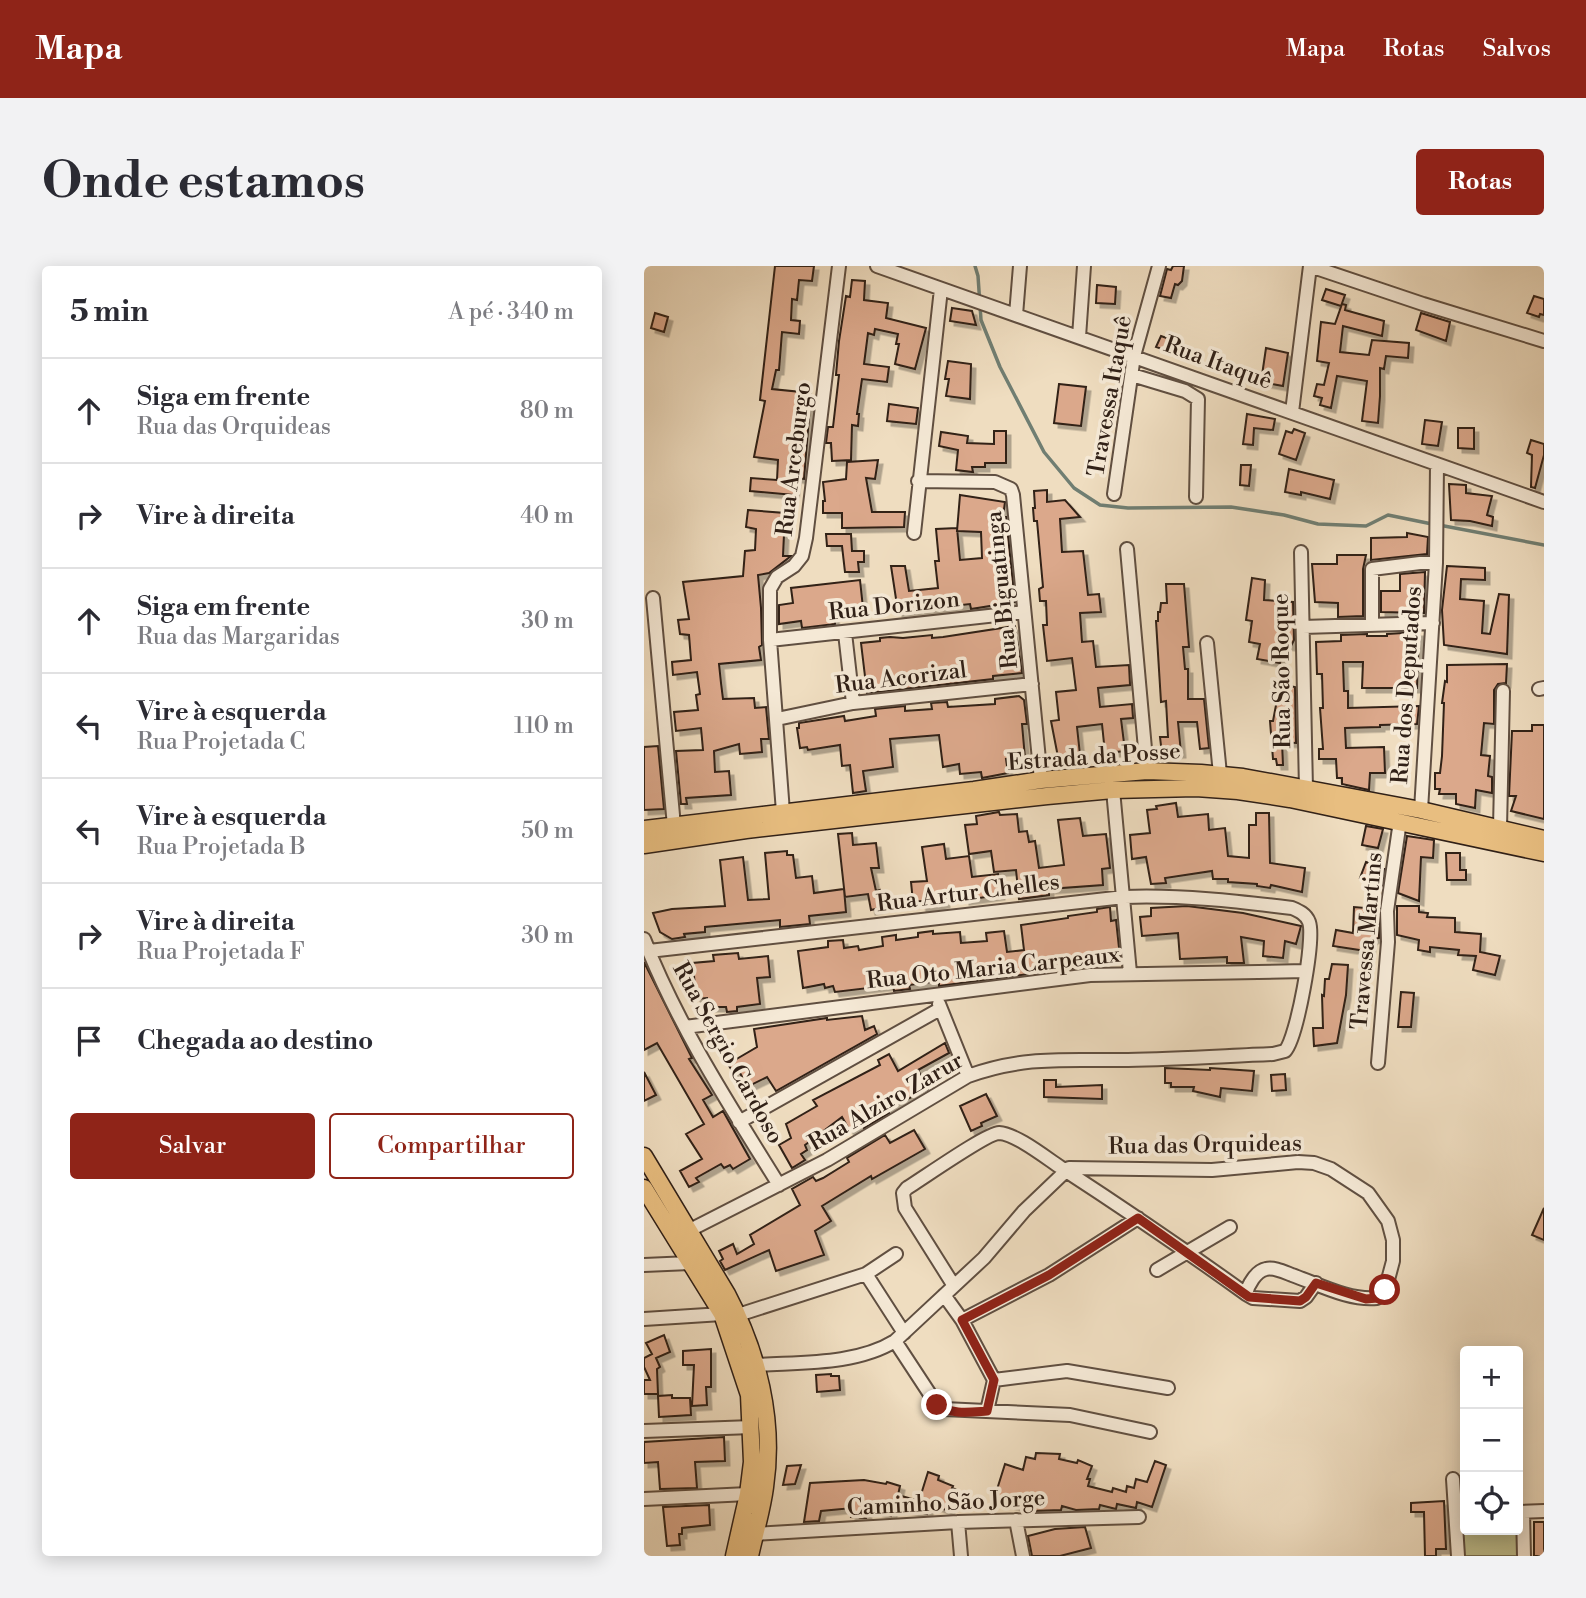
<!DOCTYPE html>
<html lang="pt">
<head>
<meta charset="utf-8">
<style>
	body { margin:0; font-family:"Libre Bodoni",serif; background:#f2f2f3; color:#2b2b33 }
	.controls { position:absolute; right:21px; bottom:21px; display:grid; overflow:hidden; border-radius:7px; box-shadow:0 4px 18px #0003 }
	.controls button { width:63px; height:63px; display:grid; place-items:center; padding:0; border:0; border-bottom:2px solid #e1e1e2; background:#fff; color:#2b2b33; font:35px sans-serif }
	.stop { position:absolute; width:21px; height:21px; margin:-16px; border:5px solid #8f2418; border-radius:50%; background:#fff }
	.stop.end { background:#8f2418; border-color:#fff; box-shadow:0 2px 7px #0008 }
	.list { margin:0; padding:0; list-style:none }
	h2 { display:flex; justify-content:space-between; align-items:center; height:91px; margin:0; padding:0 28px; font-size:30px }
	h2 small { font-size:23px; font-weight:400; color:#7c7c81 }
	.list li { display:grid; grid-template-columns:46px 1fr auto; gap:21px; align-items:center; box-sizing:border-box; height:105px; padding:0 28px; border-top:2px solid #e1e1e2 }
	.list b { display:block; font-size:26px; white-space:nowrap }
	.list p { margin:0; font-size:23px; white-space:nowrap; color:#7c7c81 }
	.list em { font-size:23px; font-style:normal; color:#7c7c81 }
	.actions { display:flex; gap:14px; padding:21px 28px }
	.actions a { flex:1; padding:16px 0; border:2px solid #8f2418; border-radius:7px; text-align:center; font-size:24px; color:#8f2418 }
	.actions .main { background:#8f2418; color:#fff }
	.icon { flex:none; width:38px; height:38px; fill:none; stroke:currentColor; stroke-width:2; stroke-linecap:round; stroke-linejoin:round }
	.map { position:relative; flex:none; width:900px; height:1290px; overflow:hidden; border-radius:7px }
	header { display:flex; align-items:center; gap:42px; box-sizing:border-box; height:98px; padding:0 35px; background:#8f2418; color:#fff }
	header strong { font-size:33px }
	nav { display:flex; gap:38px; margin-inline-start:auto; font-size:24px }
	.intro { display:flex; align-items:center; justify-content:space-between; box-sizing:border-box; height:168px; padding:0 42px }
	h1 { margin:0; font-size:49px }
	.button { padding:18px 32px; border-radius:7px; background:#8f2418; color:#fff; font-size:24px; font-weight:700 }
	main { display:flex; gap:42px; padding:0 42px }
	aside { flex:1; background:#fff; border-radius:7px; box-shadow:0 4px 18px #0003 }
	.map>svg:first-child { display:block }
</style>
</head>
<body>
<header>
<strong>Mapa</strong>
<nav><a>Mapa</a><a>Rotas</a><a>Salvos</a></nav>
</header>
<div class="intro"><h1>Onde estamos</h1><a class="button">Rotas</a></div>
<main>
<aside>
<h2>5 min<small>A pé · 340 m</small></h2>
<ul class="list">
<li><svg class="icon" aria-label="ahead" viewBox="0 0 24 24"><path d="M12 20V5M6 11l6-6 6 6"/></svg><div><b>Siga em frente</b><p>Rua das Orquideas</p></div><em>80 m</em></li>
<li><svg class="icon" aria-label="right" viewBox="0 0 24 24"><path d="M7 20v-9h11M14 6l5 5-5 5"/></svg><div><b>Vire à direita</b></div><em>40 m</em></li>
<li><svg class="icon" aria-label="ahead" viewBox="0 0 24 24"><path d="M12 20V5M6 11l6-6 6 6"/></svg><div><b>Siga em frente</b><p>Rua das Margaridas</p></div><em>30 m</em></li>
<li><svg class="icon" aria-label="left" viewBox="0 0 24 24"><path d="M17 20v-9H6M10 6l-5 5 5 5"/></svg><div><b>Vire à esquerda</b><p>Rua Projetada C</p></div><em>110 m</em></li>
<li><svg class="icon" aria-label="left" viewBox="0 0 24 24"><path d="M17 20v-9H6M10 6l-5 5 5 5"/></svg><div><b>Vire à esquerda</b><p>Rua Projetada B</p></div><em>50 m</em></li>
<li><svg class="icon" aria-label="right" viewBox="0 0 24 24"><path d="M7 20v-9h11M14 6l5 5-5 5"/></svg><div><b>Vire à direita</b><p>Rua Projetada F</p></div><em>30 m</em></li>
<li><svg class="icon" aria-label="arrive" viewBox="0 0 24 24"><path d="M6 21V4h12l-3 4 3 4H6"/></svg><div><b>Chegada ao destino</b></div></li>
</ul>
<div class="actions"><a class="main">Salvar</a><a>Compartilhar</a></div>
</aside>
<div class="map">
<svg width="900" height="1290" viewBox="0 0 900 1290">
	<defs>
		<filter id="shadow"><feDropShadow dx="4.5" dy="4.5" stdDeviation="0" flood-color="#0004"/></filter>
	</defs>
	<rect width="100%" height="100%" fill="#efddc0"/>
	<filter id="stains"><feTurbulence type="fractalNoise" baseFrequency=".00286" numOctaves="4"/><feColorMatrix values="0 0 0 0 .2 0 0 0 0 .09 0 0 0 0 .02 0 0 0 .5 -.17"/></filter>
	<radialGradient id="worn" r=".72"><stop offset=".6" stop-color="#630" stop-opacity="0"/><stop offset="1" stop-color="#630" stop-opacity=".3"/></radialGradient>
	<path fill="#bfbf8e" stroke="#787052" stroke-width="2" d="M812 1249H821V1264H874L880 1290H814Z"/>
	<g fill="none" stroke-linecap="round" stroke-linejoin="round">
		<path stroke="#707e72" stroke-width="3.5" d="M331 0 334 10 337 54 356 101 400 186 430 222 456 239 484 242 587 241 640 249 674 258 722 260 744 249 788 258
			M795 259 900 279"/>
	</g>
	<path fill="#dba88b" stroke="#302017" stroke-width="2" filter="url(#shadow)" d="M131 0H170L168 15 155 14 153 34 148 33 147 54 156 55 155 68 138 66 135 104H132L128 123 167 127 160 213 152 212 150 229 106 225 107 212 133 214 134 194 110 191 121 135 116 134Z
		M529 0H540L538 15 534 19 531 18 527 32 516 30 523 3 527 4Z
		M208 14 221 15 220 34 244 37 242 52 282 62 271 103 251 98 255 78H252L254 68 231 63 230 69 224 67 220 98 245 101 243 116 218 113 213 148H215L214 160 208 159 207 194 188 195 187 177H182L184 161H189L195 109H192L195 75 202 30 206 31Z
		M453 19 472 21 471 38 452 37Z
		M682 23 701 29 697 40 678 34Z
		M890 30 900 33V49L896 48 895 51 883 47Z
		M698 38 702 39 701 44 740 55 738 70 699 60 696 86 725 89 728 74 765 77 764 92 742 90 740 103 736 102V130L734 157 718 155 723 115 693 110 687 142 676 139 678 132 670 130 673 118 680 119 685 97 673 95 677 56 691 58Z
		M308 42 328 45 332 59 306 55Z
		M11 47 24 51 20 66 7 62Z
		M777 47 806 56 802 75 772 64Z
		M517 70 531 75 527 86 512 81Z
		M622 82 644 87 639 120 617 116Z
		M304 95 327 98 326 133 302 130 305 113H301Z
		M415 118 442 121 437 160 410 157Z
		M245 138 274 142 272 158 243 155Z
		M603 148 631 153 629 164 610 162 609 179 599 178Z
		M781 154 798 156 794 180 778 178Z
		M814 162H830V183L814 182Z
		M650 163 661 167 652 194 635 188 642 165 648 167Z
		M350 165H362V197H341V201H328L329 206 312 204 314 184 295 180 297 166 324 170 323 177 350 178Z
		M887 174 900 178V189L891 222 887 221 888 189 883 187Z
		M234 194 231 213 222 212 228 246H261L260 261 198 262V247H179V235H181L179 216 202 213 203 196Z
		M597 199H607L605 220 596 219Z
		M645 203 690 214 686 233 657 226V229L641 226Z
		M805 218 822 219V227L848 230 843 249 849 251 848 260 826 255 807 254Z
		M403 224V236L421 234 436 251 416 253 418 286 439 285 444 329 455 328 457 346 436 347 438 376 449 375 452 401 485 399 486 419 454 422 456 441 488 438 489 452 477 453 481 485 461 487 458 458 433 461 437 498 420 496 414 491 407 455 415 454 412 426 432 424 428 392 403 395 399 359H403L402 335H396L395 323 399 321 393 255H390L389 242H391L390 225Z
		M316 229 361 236 359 251H362L371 336 327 343 326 338 254 346 247 300H261L265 325 294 322 291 295H295L292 263 313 262 316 294 338 292 337 266 313 265Z
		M104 244 141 247 139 290H147L125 307 114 309 117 342 118 379 115 381 117 394 75 398 77 417 79 433 110 432 111 442 122 441 125 473H117L118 486 96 488 95 478 70 485 71 506 85 505 87 529 42 532 43 538H37L32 485 59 484 57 462 32 465 30 446 54 444 52 429 56 428 53 406 29 409 28 396 47 394 45 369 36 368 34 354 45 353 39 316 99 310 101 285 111 284 112 263 102 261Z
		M763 267 784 271 783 288 727 294V272L763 271Z
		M182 268H207L208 285H220V296H214L215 306H201L198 280H183Z
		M693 289H722L719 303V350L694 351V337L671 336 668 298H693Z
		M803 300 841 302V314L817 313 816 333 840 335 838 367 846 368 855 328 865 329 863 388 800 379 798 344Z
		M781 306 780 347 737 346V325H756V308Z
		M608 312 621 314 620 334 649 336 650 374 647 380 640 379 636 397 613 393 616 378 605 376 608 355 602 354Z
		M216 314 219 342 189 344 191 358 158 362 157 355 135 358V339L149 337 147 322Z
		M522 318H540L545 381H539L541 403H544V433H560L565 482 556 483 553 456H534L537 487 518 488 516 471H524L522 435 517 436 512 355H514V346H516L517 337H523Z
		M371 360 378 407 349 410V413L223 427 217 377 236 375V372L246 371 259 372 288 369V372L299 371Z
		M775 366 773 422H718L719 396H699L700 425H704V442L775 440 773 458 736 459V461L701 462 702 482 740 481 741 507H726L725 524 698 518V512H693L692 493H675V483H679L676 442H679L678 408H673L672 376 697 375V369L723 368V370H743V368Z
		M863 398 862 417 854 418 850 424V458L840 457 837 489 846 490 844 510 848 511V527L832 524 831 542 812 538V528H795L796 523H791V507H796L798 490 800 437H798L801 415 803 416V399Z
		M636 418 651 421 652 477 638 476 639 499H633L632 493H629L626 455H629Z
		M375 430 380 434 383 458H378L381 492 362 493 364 507 338 512 337 506 316 508 315 498 299 501 295 469 246 473 249 501 219 505 222 525 209 527 206 499 198 500 196 479 164 484 163 481 156 482 153 462H155V457L200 450 201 455 232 450 231 443 261 440V445L288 443 287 437 303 436 304 441 351 438V433Z
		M888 459H900V553L867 545 872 530H865L868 465H888Z
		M14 480 20 543 0 544V481Z
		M532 537 534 551 564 548 565 564 581 562 584 590 605 592V559H612V547H625L626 597 661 602 658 626 627 619 626 622 613 620V618L584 616V613H569L568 605 521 612 522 617 507 618 502 591 488 593 486 569 506 567 503 544 513 543 512 540Z
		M355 546 356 549 373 548 375 566 383 565 385 576 391 575 395 602 420 599 414 554 436 552 439 570 462 568 466 602 458 603 459 619 405 623V629L375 633 372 604 350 606 347 585 325 588 321 559 333 558 332 550Z
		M722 560 739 563 734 582 718 579Z
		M208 567 209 579 232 577 235 602H227L232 625 236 624 240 641 227 644 224 628 201 631 194 568Z
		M763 570 790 574 789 592 777 591 775 635 754 627Z
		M300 578 302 593 325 590 328 611 354 608 356 629 321 634V628L300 631 301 637 296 638 297 640 278 642 277 635 269 636 267 616 283 615 278 581Z
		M143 585V589H149L152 612 168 610 170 627 200 623 202 646 165 650 166 658 136 661V654L61 661V666L40 668 41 671 28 673 16 666 9 647 28 643 81 640 76 594 99 591 104 634 125 633 121 587Z
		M802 587H816V604H822V614H803Z
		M722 596 740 603 738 620 716 612Z
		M721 639H735V672L728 673 726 684 722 683V685L689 680 692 664 709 667 710 641 721 642Z
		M543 640 599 647 657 660 652 678 641 675 639 692 619 690 620 675 597 671 600 697H583V691L536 693 534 667 498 670 496 651 507 650V642Z
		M753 640H775V646L784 647 783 651 811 652V666L837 668 836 686 856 690 851 709 829 704 832 690 814 689 815 684 786 681V686L774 684 775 674 753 669Z
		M466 641 467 655 472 654 476 691 458 693 459 700 424 703V699L399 701 400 706 295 720V715L265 719 266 723 250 725 249 719 191 726 189 720 181 722 180 718 159 722 154 685 184 681V675L199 674 200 682 214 680 215 684 239 680 238 671 252 669V674L274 671V667L289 665V668L316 666 317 677 343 675 342 667 360 665 363 686 380 684 377 659 424 652V650L453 646V643Z
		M94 687 95 693 124 690 126 711 113 712 116 738 93 741V745L83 746 82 741H63V732L52 733 50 710 39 712 35 702 37 698 70 695 69 689Z
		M0 696 48 792 45 793 68 829 59 834 69 851 79 845 106 893 89 903 86 899 80 902 77 898 52 912 55 916 45 921 36 905 58 893 42 868 60 858 13 777 0 784Z
		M688 698 704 699 702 729 693 777 670 780 669 762H679L678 729 680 730 681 713H685Z
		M757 726 770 727 767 761H754Z
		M218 750 221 764 230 760 233 768 132 825 123 811 103 821 95 805 90 808 84 798 113 781 110 763 183 752V754Z
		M301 777 305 787 274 804 284 823 243 843 245 847 220 862 218 858 206 865 198 851 161 879 163 884 157 888 161 894 148 902 135 879 147 872 142 858 173 840 169 834 236 799 234 794 245 788 254 805Z
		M521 802 566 804V802L610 805 608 825 577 822 576 831 549 825 550 821H527V817H521Z
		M0 806 12 829 0 835Z
		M641 808 642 824 628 825 627 809Z
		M400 814H412V821L458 819V833L400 831Z
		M342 828 353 850 337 857 338 860 327 865 316 840Z
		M270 864 281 883 228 913 227 910 178 940 187 955 171 965 180 989 132 1005 125 984 81 1004 76 995 79 993 75 985 89 978 93 988 110 978 106 969 156 939 148 923 169 911 172 915 179 912 205 896 203 892 241 869 246 877Z
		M900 942V974L888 969Z
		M20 1069 26 1086 12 1092 16 1101 13 1103 14 1128H0V1114H6L0 1101V1092L8 1088 2 1077Z
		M67 1083V1121H62L63 1139 48 1140 50 1099H39V1085Z
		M187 1108V1110H195L196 1124 173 1126 172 1109Z
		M28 1129V1132H46L47 1149 15 1151 14 1130Z
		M80 1171 81 1195 51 1196 53 1222 16 1223 14 1196 0 1197V1176Z
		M392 1187 416 1188 415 1193 433 1197 434 1194 448 1200 443 1213H446L444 1220 468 1226 469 1222 482 1226 483 1220 490 1222 492 1213 503 1216 511 1195 522 1199 508 1241 493 1236 492 1242 473 1238 472 1243 456 1239 455 1243 432 1244 418 1240 417 1244 388 1245 350 1233 361 1198 379 1204 382 1191 391 1193Z
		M157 1199 151 1218 139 1219 143 1200Z
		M284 1206 295 1210 294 1214 309 1220 308 1222 313 1224 305 1245 286 1238 283 1248 250 1240 247 1250 224 1242 222 1252 207 1251 208 1242 177 1245 175 1255 160 1256 166 1217 220 1214 242 1218 243 1216 256 1220 254 1229 275 1235Z
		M800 1235 802 1283H792V1290H781L780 1246H767V1237Z
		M65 1239 66 1259 38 1262V1268H35L36 1279 23 1280 19 1241Z
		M890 1256H900V1290H890Z
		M441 1261 447 1282 416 1290H388L384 1270 411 1263Z"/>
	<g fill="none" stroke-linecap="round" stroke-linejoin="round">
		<g stroke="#604f41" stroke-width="16">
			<path id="minor" d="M233 0 900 236
				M666 0 779 38 900 75
				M372 49 376 0
				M435 71 440 0
				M488 109 541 125 554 133 552 231
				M648 146 666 0
				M274 215 351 216 367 223 369 229 397 514
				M470 228 490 90 515 0
				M270 267 297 23
				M483 283 503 505
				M657 286 662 523
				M792 297 793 199
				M9 332 30 560
				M728 358V303L776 297H792L777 544
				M659 361 789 357
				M201 367 209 437
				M126 374 380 346
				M563 377 576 508
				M895 423 900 422
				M133 453 209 437 388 418
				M469 524 486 707
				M139 546 126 374V323L133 311 150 300 158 290 162 272 195 0
				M856 562 859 425
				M0 673C34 760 86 840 135 919
				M5 685 480 631C538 629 591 635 648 642 655 645 662 648 665 656 671 673 653 772 641 785L629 788C581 790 532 793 484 794 424 795 382 789 324 810L183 894 44 965
				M295 738 324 810
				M41 761 446 709 662 705
				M734 797 744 676 743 645 756 555
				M95 856 296 743
				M0 999 46 997
				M513 1004 586 961
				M222 1008 260 1067
				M310 1020 261 942 259 927 263 922C278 913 343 867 355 867 372 868 401 891 416 901 479 942 541 984 602 1028
				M300 1029 318 1054 350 1114 343 1145
				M94 1049 222 1008 252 988
				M0 1053 78 1048
				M318 1054 405 1009 494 952
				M251 1075 293 1139 300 1143 426 1149 506 1166
				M113 1099C157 1096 212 1099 251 1075L340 992 380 945 425 902 568 904 654 896 670 897 687 903 724 927 744 955 749 974V995L741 1025 733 1032C705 1035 674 1018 648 1009 640 1006 630 1001 622 1003 612 1005 604 1019 602 1028L609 1032 656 1035 662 1031 672 1017
				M350 1114 423 1105 524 1122
				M0 1165 108 1161
				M809 1213 814 1290
				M0 1233 104 1228
				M874 1246 900 1245
				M879 1246 880 1290
				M372 1254 379 1290
				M314 1256 317 1290
				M111 1268 314 1256 495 1251"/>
		</g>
		<g stroke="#302017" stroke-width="19">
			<path id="major" d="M0 563 330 524 397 514 503 505 557 507 599 511 777 544 900 573
				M0 579 102 564 403 530 469 524 552 522 594 525 646 533 900 587
				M0 890 83 1028C114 1087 131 1154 121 1221 118 1244 111 1267 106 1290
				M0 922 78 1048 105 1129 108 1196 104 1228 90 1290"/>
		</g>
		<use href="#minor" stroke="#f5e9d6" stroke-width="12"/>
		<use href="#major" stroke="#e8be80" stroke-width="16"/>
	</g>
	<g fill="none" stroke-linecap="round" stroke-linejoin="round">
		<path stroke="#8f2418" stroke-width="9" d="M293 1139C307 1149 327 1146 343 1145L350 1114 318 1054 405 1009 494 952 605 1031 656 1035 662 1031 672 1017 722 1033 733 1032 741 1024"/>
	</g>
	<g text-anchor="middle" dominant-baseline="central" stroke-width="7" stroke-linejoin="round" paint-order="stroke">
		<g font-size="23" fill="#302017" stroke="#f5e9d6">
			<text transform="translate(574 97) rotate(20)">Rua Itaquê</text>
			<text transform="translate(466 130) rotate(-80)">Travessa Itaquê</text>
			<text transform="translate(150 193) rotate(-83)">Rua Arceburgo</text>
			<text transform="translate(358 324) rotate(-96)">Rua Biguatinga</text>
			<text transform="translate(250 340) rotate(-6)">Rua Dorizon</text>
			<text transform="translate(638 405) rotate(-91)">Rua São Roque</text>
			<text transform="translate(257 412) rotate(-7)">Rua Acorizal</text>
			<text transform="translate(763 419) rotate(-86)">Rua dos Deputados</text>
			<text transform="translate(450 491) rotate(-4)">Estrada da Posse</text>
			<text transform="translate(324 627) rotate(-7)">Rua Artur Chelles</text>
			<text transform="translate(723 675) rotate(-85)">Travessa Martins</text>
			<text transform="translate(349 702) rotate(-6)">Rua Oto Maria Carpeaux</text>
			<text transform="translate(84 787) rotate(61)">Rua Sergio Cardoso</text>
			<text transform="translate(242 836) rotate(-30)">Rua Alziro Zarur</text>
			<text transform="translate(561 879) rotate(-1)">Rua das Orquideas</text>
			<text transform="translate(302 1237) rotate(-3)">Caminho São Jorge</text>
		</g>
	</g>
	<rect width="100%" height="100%" filter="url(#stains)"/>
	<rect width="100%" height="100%" fill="url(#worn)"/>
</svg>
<div class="controls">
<button>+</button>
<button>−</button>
<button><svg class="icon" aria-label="locate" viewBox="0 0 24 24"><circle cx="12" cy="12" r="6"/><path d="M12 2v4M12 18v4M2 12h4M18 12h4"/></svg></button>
</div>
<div class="stop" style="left:741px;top:1024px"></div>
<div class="stop end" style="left:293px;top:1139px"></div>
</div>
</main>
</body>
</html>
